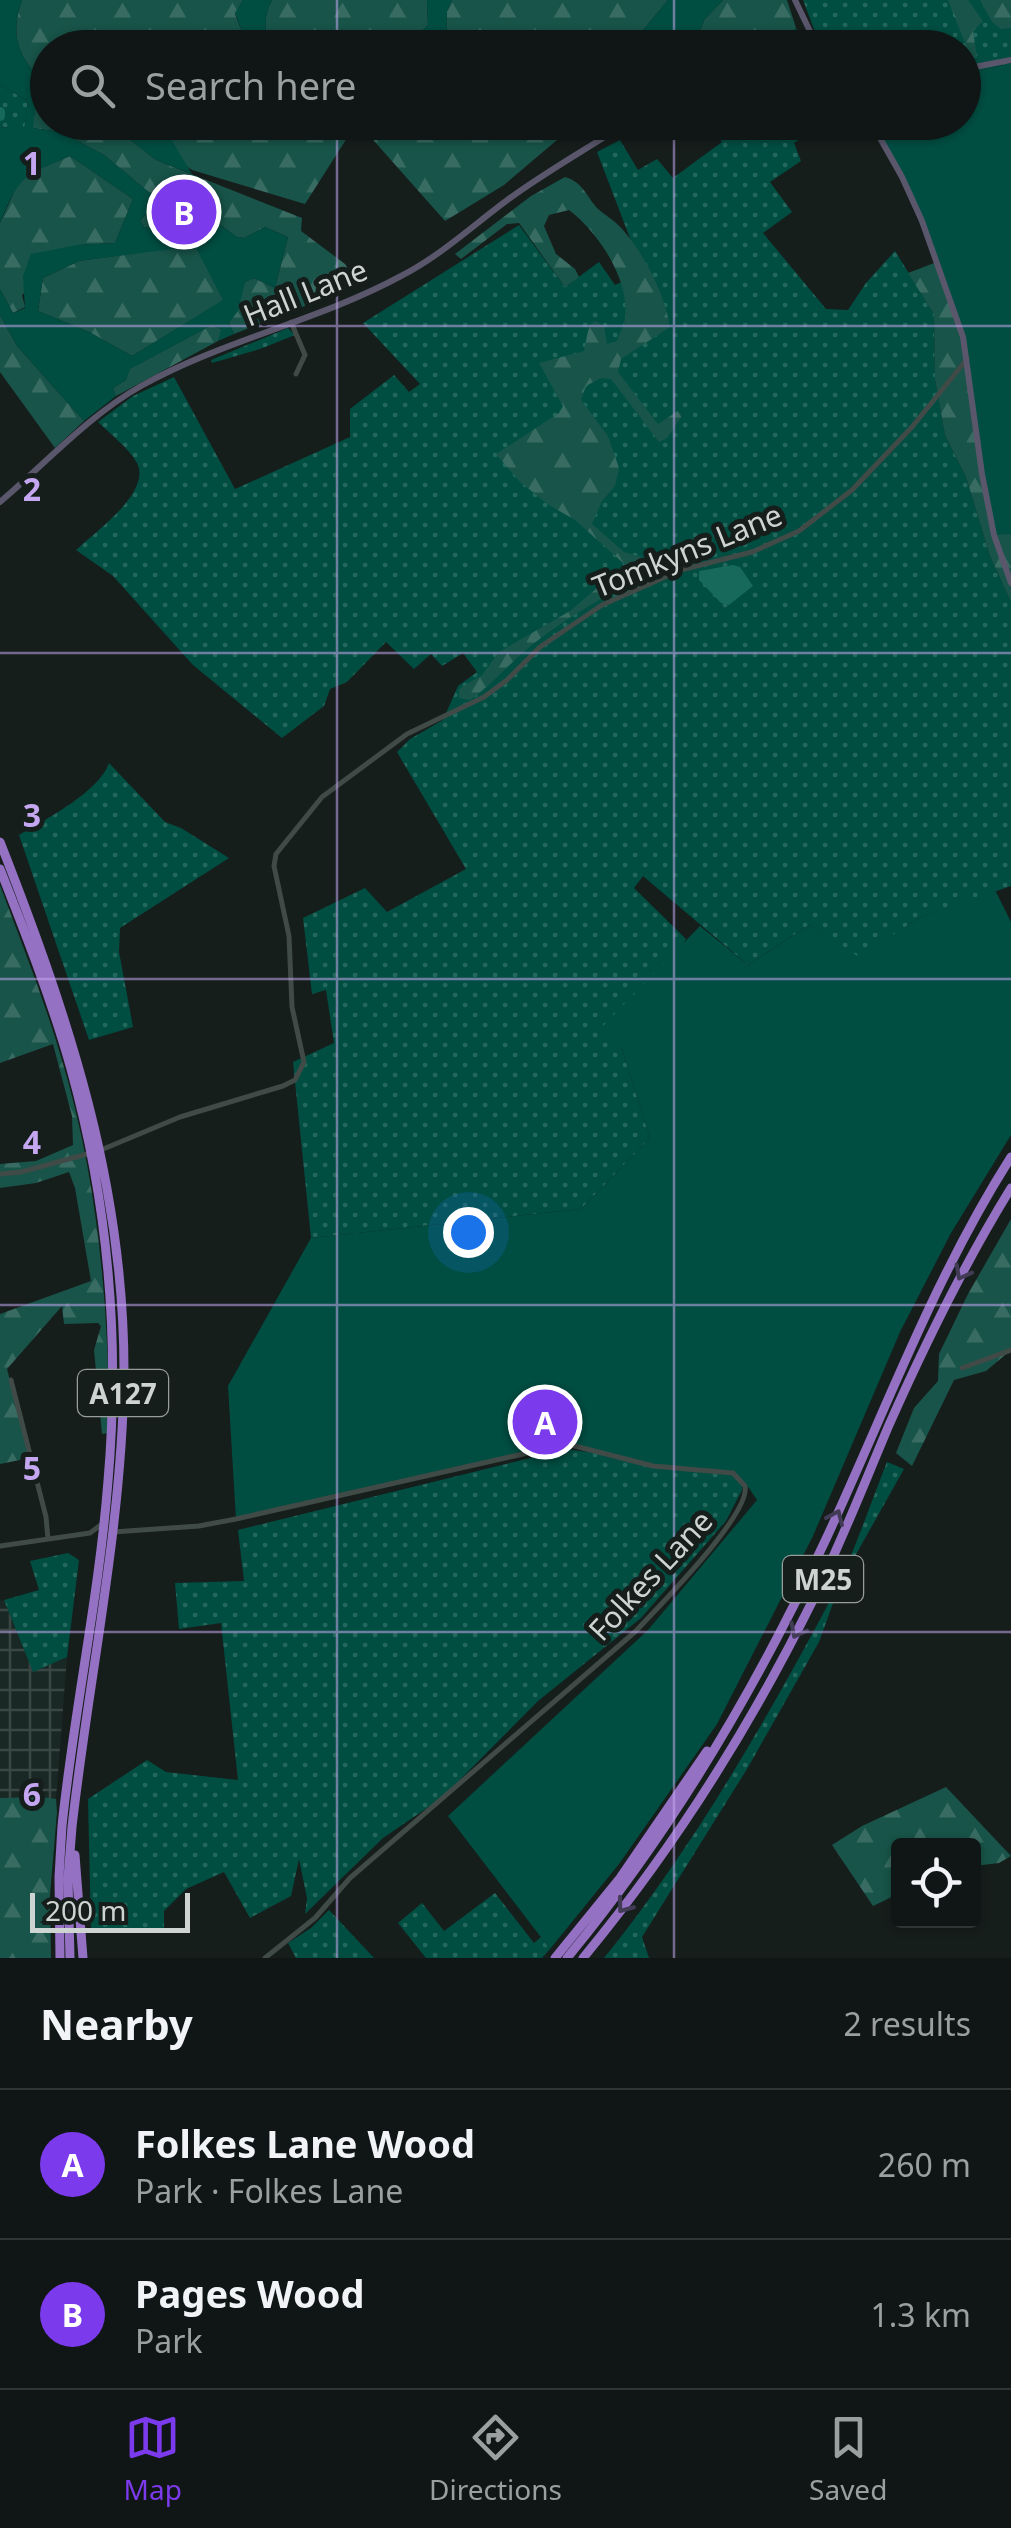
<!DOCTYPE html>
<html lang="en">
<head>
<meta charset="utf-8">
<style>
	body { margin:0; font-family:"Noto Sans",sans-serif; background:#191f1e; color:#f1f3f6 }
	.controls { position:absolute; right:30px; bottom:30px; display:grid; overflow:hidden; border-radius:10px; box-shadow:0 2px 8px #0004 }
	.controls button { width:90px; height:90px; display:grid; place-items:center; padding:0; border:0; border-bottom:2px solid #303534; background:#101615; color:#f1f3f6; font:50px sans-serif }
	.scale { position:absolute; left:30px; bottom:25px; width:160px; box-sizing:border-box; padding-left:10px; border:5px solid #ced4d2; border-top:0; font-size:28px; line-height:35px; white-space:nowrap; color:#ced4d2; -webkit-text-stroke:8px #161e1c; paint-order:stroke }
	.you { position:absolute; left:468px; top:1232px; width:35px; height:35px; margin:-25px; border:8px solid #fff; border-radius:50%; background:#1a73e8; box-shadow:0 0 0 15px #1a73e833 }
	.badge { display:grid; place-items:center; width:65px; height:65px; border-radius:50%; background:#7c3aed; color:#fff; font-size:32px; font-weight:700 }
	.pin { position:absolute; translate:-50% -50%; border:5px solid #fff; box-shadow:0 2px 10px #0006 }
	.list { margin:0; padding:0; list-style:none }
	h2 { display:flex; justify-content:space-between; align-items:center; height:130px; margin:0; padding:0 40px; font-size:42px }
	h2 small { font-size:32px; font-weight:400; color:#9c9fa0 }
	.list li { display:grid; grid-template-columns:65px 1fr auto; gap:30px; align-items:center; box-sizing:border-box; height:150px; padding:0 40px; border-top:2px solid #303534 }
	.list b { display:block; font-size:38px; white-space:nowrap }
	.list p { margin:0; font-size:32px; white-space:nowrap; color:#9c9fa0 }
	.list em { font-size:32px; font-style:normal; color:#9c9fa0 }
	.icon { flex:none; width:55px; height:55px; fill:none; stroke:currentColor; stroke-width:2; stroke-linecap:round; stroke-linejoin:round }
	.map { position:relative; flex:none; width:1011px; height:1958px; overflow:hidden }
	.search { position:absolute; background:#101615; box-shadow:0 2px 8px #0004; left:30px; right:30px; top:30px; height:110px; display:flex; align-items:center; gap:25px; box-sizing:border-box; padding:0 35px; border-radius:55px; color:#9c9fa0; font-size:38px }
	.sheet { height:430px; background:#101615 }
	nav { display:flex; justify-content:space-around; align-items:center; box-sizing:border-box; height:140px; border-top:2px solid #303534; background:#101615; font-size:28px; color:#9c9fa0 }
	nav a { display:grid; justify-items:center; gap:5px }
	nav .on { color:#7c3aed }
	.map>svg:first-child { display:block }
</style>
</head>
<body>
<div class="map">
<svg width="1011" height="1958" viewBox="0 0 1011 1958">
	<defs>
		<pattern id="industrial-grid" width="8" height="8" patternUnits="userSpaceOnUse" patternTransform="scale(2.5)"><rect width="8" height="8" fill="#192825"/><path d="M0 4h8M4 0v8" fill="none" stroke="#394644"/></pattern>
		<pattern id="grass-dots" width="8" height="8" patternUnits="userSpaceOnUse" patternTransform="scale(2.5)"><rect width="8" height="8" fill="#004e42"/><path d="M2 2h.1M6 6h.1" fill="none" stroke="#24675c" stroke-width="1.8" stroke-linecap="round"/></pattern>
		<pattern id="forest-firs" width="22" height="20" patternUnits="userSpaceOnUse" patternTransform="scale(2.5)"><rect width="22" height="20" fill="#185449"/><path d="M5 1l3.5 6h-7zM16 11l3.5 6h-7z" fill="#386c62"/></pattern>
	</defs>
	<rect width="100%" height="100%" fill="#161e1c"/>
	<path fill="url(#industrial-grid)" d="M4 1600 33 1671 67 1657 56 1799 0 1800V1601Z"/>
	<path fill="url(#grass-dots)" d="M803 0H1011V63L964 75V48L827 47 815 32Z
		M0 85 28 101 24 132 3 127 0 129Z
		M707 123H826L794 143 801 161 770 182 792 212 763 233 826 309 848 310 866 283 895 251 934 314 935 379 945 435 966 477 990 556 1011 602V886L919 918 859 958 809 925 748 965 643 876 634 888 686 939 621 1046 650 1138 581 1209 311 1238 293 1062 334 1043 326 990 312 994 303 918 365 888 387 912 466 869 397 752 410 739 443 720 458 686 477 672 463 653 442 666 431 654 414 669 386 642 347 682 330 689 324 706 282 738 193 665 113 576 76 550C95 532 152 492 137 463 129 448 110 434 98 422L133 396 174 377 235 489 350 437V409L394 375 409 392 420 384 363 323 519 225 565 287 599 262 615 285 643 272 597 152 620 140 638 170 657 159 673 178 722 142Z
		M288 328 295 335 260 349 212 363 211 360Z
		M109 763 165 822 181 828 229 858 120 928 119 952 133 1027 89 1040 19 835C45 820 100 791 109 763Z
		M567 1449 733 1473 743 1481 742 1490 726 1521 641 1618 538 1701 443 1797 383 1838 305 1914 307 1898 299 1859 291 1896 250 1918 224 1872 186 1889 164 1911V1930L91 1929 88 1799 147 1760 166 1772 238 1780 221 1623 179 1629 175 1583 244 1581 238 1530Z
		M887 1462 904 1469 841 1581 819 1642 747 1769 642 1937 649 1958H604C693 1848 766 1721 832 1597 854 1554 869 1507 887 1462Z
		M68 1553 79 1560 67 1657 33 1672 4 1600 39 1590 30 1561Z
		M495 1893 534 1943 541 1937 550 1949 542 1958H426L398 1923 422 1903 444 1931Z
		M329 1910 374 1958H296L288 1943 311 1928Z"/>
	<path fill="url(#forest-firs)" d="M22 0H243L235 14 248 47 48 48 47 88C21 59 8 39 22 0Z
		M272 0H427L428 25 405 47H272C263 33 264 14 272 0Z
		M452 0H668L639 35 535 47 446 48 447 11Z
		M723 0H787L796 28C772 54 733 41 702 44L697 39 704 20Z
		M948 0H968L983 21 973 31 977 58H971Z
		M980 0H1011V28L1001 29 992 22Z
		M36 103 47 105 48 122 109 123 156 160 302 218 301 231 345 264 358 285 234 334 229 323 245 282 254 278 275 288 288 237 265 227 244 238 237 237 190 203 157 199 104 155 61 132 32 128Z
		M252 122 577 123 504 185 445 221 367 133 347 138 305 204 192 170 183 164 165 132C193 121 224 134 252 122Z
		M70 156 133 199 115 243 77 245 22 295 25 307 13 313 0 289V223L19 181 29 173Z
		M565 177C583 182 586 196 598 209 603 214 611 218 616 223 641 246 665 294 670 327L621 359 618 372 658 424 678 411 682 416 667 438 659 442 611 379 601 378 586 386 581 400 608 436 619 468 615 486 602 501 592 524 624 552 652 560 695 538 713 551 712 557C645 571 580 606 527 649 507 666 491 685 470 700L459 698V689L482 675 499 652 570 611 596 589 632 577 631 570 575 520 549 505 520 482 496 454 559 413 563 406 539 363 584 351 589 326 595 321 604 326 607 344 617 341C619 334 624 326 625 319 630 279 598 232 569 210L549 215 544 226 556 254 575 269 579 277 565 287 519 223 507 224 461 259 455 254 531 196Z
		M149 210H159L185 221 182 234 144 227 140 221Z
		M195 245 224 300 132 356 89 332 38 311 43 278 79 261Z
		M937 262 1011 395V602L990 556 966 477 945 435 935 379 934 314 908 273Z
		M0 315 17 346 84 421 55 448 0 372Z
		M212 325 221 329 222 335 218 341 116 396 113 388 126 380 129 369Z
		M0 885C21 942 44 999 61 1057 98 1179 109 1306 109 1433L102 1434 94 1350 101 1326 98 1323 64 1324 62 1306 7 1369 30 1458 0 1464V1314L91 1281 75 1188 69 1172 36 1183 0 1188V1164L36 1161 73 1145 72 1116 53 1044 0 1063Z
		M1011 1219V1350L986 1371 954 1380 912 1466 896 1453 914 1408 938 1381 939 1354 968 1294Z
		M946 1787 1011 1856 999 1863 974 1866V1846H898V1894L873 1906 832 1845 862 1826Z
		M42 1797 56 1799 57 1812 50 1895 51 1958H0V1798Z"/>
	<path fill="#004e42" fill-rule="evenodd" d="M0 0H22C8 39 21 59 47 88V105L36 104 33 128 61 132 104 155 157 199 190 203 237 237 244 238 265 227 288 237 275 288 254 278 245 282 238 311 229 323 234 334 218 341 221 329 212 325 130 369 126 380 113 388 116 396 84 421 17 346 0 315V289L13 313 25 308 23 276 31 254 77 245 115 243 133 199 70 156C23 176 20 175 0 223V129L3 127 24 131 28 101 0 85ZM149 210H159L184 221 185 230 182 234 144 227 140 221ZM195 246 223 300 132 356 89 332 38 311 43 278 79 261Z
		M243 0H272C264 14 263 33 272 47H248L235 13Z
		M427 0H452L447 11 446 47H405L428 25Z
		M668 0H723L704 20 697 38 702 44C733 41 772 54 796 28L802 37 798 43 782 48 535 47 639 35Z
		M1011 63V534L994 535 963 337 904 182 869 123 964 122V75Z
		M109 123H252C224 134 194 121 166 131L192 174 156 160Z
		M995 890 1011 922V1135L951 1233 900 1332 813 1536 717 1724 619 1864 550 1949 448 1816 648 1630 757 1500 749 1488 733 1473 653 1466 567 1444 236 1519 228 1386 311 1238 581 1209 650 1138 621 1046 602 1027 700 926 748 965 809 925 859 957 919 918Z"/>
	<path fill="#176a5b" d="M733 565 740 567 753 586 729 605 721 603 699 580V571Z"/>
	<g fill="none" stroke-linecap="round" stroke-linejoin="round">
		<path stroke="#176a5b" stroke-width="10" d="M0 112V116"/>
		<path stroke="#404a47" stroke-width="5" d="M291 322 305 355 296 374
			M101 1150 180 1117 283 1086 295 1080 304 1062 292 1007 289 936 274 866 276 854 322 797 407 734 484 697 507 680 540 647 602 605 681 570 752 552 799 531 852 490 912 427 967 359
			M0 1174 21 1172 91 1153
			M962 1368 1011 1350
			M11 1380 46 1517 48 1539
			M113 1532 199 1526 236 1519 567 1444 653 1466 733 1473 745 1486C751 1514 658 1607 636 1631L350 1878 315 1918 265 1958
			M0 1546 90 1533 102 1524"/>
		<path stroke="#5a566c" stroke-width="6" d="M795 0 818 48
			M796 48 814 41
			M964 69 1011 60
			M871 122 902 177 922 221 963 337 982 474 994 535 1011 583
			M0 502C46 463 88 416 141 386 223 340 318 321 401 276 440 256 471 227 506 201 545 172 587 149 628 122"/>
		<path stroke="#9571c3" stroke-width="9" d="M0 842C69 1018 125 1185 124 1376 122 1528 89 1676 72 1827L68 1878 70 1958
			M0 869C26 935 52 1001 71 1069 108 1202 120 1343 108 1481 99 1597 74 1710 62 1826L59 1877 60 1958
			M75 1855 83 1958
			M555 1958 620 1878 707 1751
			M567 1958C672 1831 756 1689 826 1539 886 1410 934 1278 1011 1157
			M583 1958C674 1848 750 1727 813 1600 841 1543 864 1484 889 1425 925 1344 964 1264 1011 1188"/>
	</g>
	<defs><path id="oneway-chevron" d="M-2-3.5L2.5 0L-2 3.5" fill="none" stroke-width="1.6" stroke-linecap="round" stroke-linejoin="round" transform="scale(2.5)"/></defs>
	<g stroke="#423b56">
		<use href="#oneway-chevron" transform="translate(962 1273) rotate(118)"/>
		<use href="#oneway-chevron" transform="translate(836 1517) rotate(-66)"/>
		<use href="#oneway-chevron" transform="translate(797 1631) rotate(117)"/>
		<use href="#oneway-chevron" transform="translate(624 1906) rotate(127)"/>
	</g>
	<path fill="none" stroke="#c5a7f1" stroke-width="2.5" stroke-opacity="0.55" d="M337 0V48M674 0V48M337 122V1958M674 122V1958M0 326H1011M0 653H1011M0 979H1011M0 1305H1011M0 1632H1011"/>
	<g text-anchor="middle" dominant-baseline="central" stroke-width="10" stroke-linejoin="round" paint-order="stroke">
		<g fill="#161e1c" stroke="#979d9b" stroke-width="2.5">
			<rect x="78" y="1370" width="90" height="46" rx="8"/>
			<rect x="783" y="1556" width="80" height="46" rx="8"/>
		</g>
		<g font-size="28" font-weight="bold" fill="#ced4d2">
			<text x="123" y="1393">A127</text>
			<text x="823" y="1579">M25</text>
		</g>
		<g font-size="30" fill="#ced4d2" stroke="#161e1c">
			<text transform="translate(305 292) rotate(-22)">Hall Lane</text>
			<text transform="translate(687 550) rotate(-22)">Tomkyns Lane</text>
			<text transform="translate(650 1575) rotate(-47)">Folkes Lane</text>
		</g>
	</g>
	<g font-size="32" text-anchor="middle" font-weight="bold" fill="#c5a7f1" stroke="#161e1c" stroke-width="10" stroke-linejoin="round" paint-order="stroke">
		<text x="32" y="175">1</text>
		<text x="32" y="501">2</text>
		<text x="32" y="827">3</text>
		<text x="32" y="1154">4</text>
		<text x="32" y="1480">5</text>
		<text x="32" y="1806">6</text>
	</g>
</svg>
<div class="controls">
<button><svg class="icon" aria-label="locate" viewBox="0 0 24 24"><circle cx="12" cy="12" r="6"/><path d="M12 2v4M12 18v4M2 12h4M18 12h4"/></svg></button>
</div>
<div class="scale">200 m</div>
<div class="you"></div>
<div class="pin badge" style="left:545px;top:1422px">A</div>
<div class="pin badge" style="left:184px;top:212px">B</div>
<div class="search"><svg class="icon" aria-label="search" viewBox="0 0 24 24"><circle cx="10" cy="10" r="6"/><path d="M15 15l6 6"/></svg>Search here</div>
</div>
<section class="sheet">
<h2>Nearby<small>2 results</small></h2>
<ul class="list">
<li><span class="badge">A</span><div><b>Folkes Lane Wood</b><p>Park · Folkes Lane</p></div><em>260 m</em></li>
<li><span class="badge">B</span><div><b>Pages Wood</b><p>Park</p></div><em>1.3 km</em></li>
</ul>
</section>
<nav>
<a class="on"><svg class="icon" aria-label="map" viewBox="0 0 24 24"><path d="M3 6l6-2 6 2 6-2v14l-6 2-6-2-6 2zM9 4v14M15 6v14"/></svg>Map</a>
<a><svg class="icon" aria-label="directions" viewBox="0 0 24 24"><path d="M12 3l9 9-9 9-9-9zM9 14v-3h6M13 9l2 2-2 2"/></svg>Directions</a>
<a><svg class="icon" aria-label="saved" viewBox="0 0 24 24"><path d="M7 4h10v16l-5-4-5 4z"/></svg>Saved</a>
</nav>
</body>
</html>
